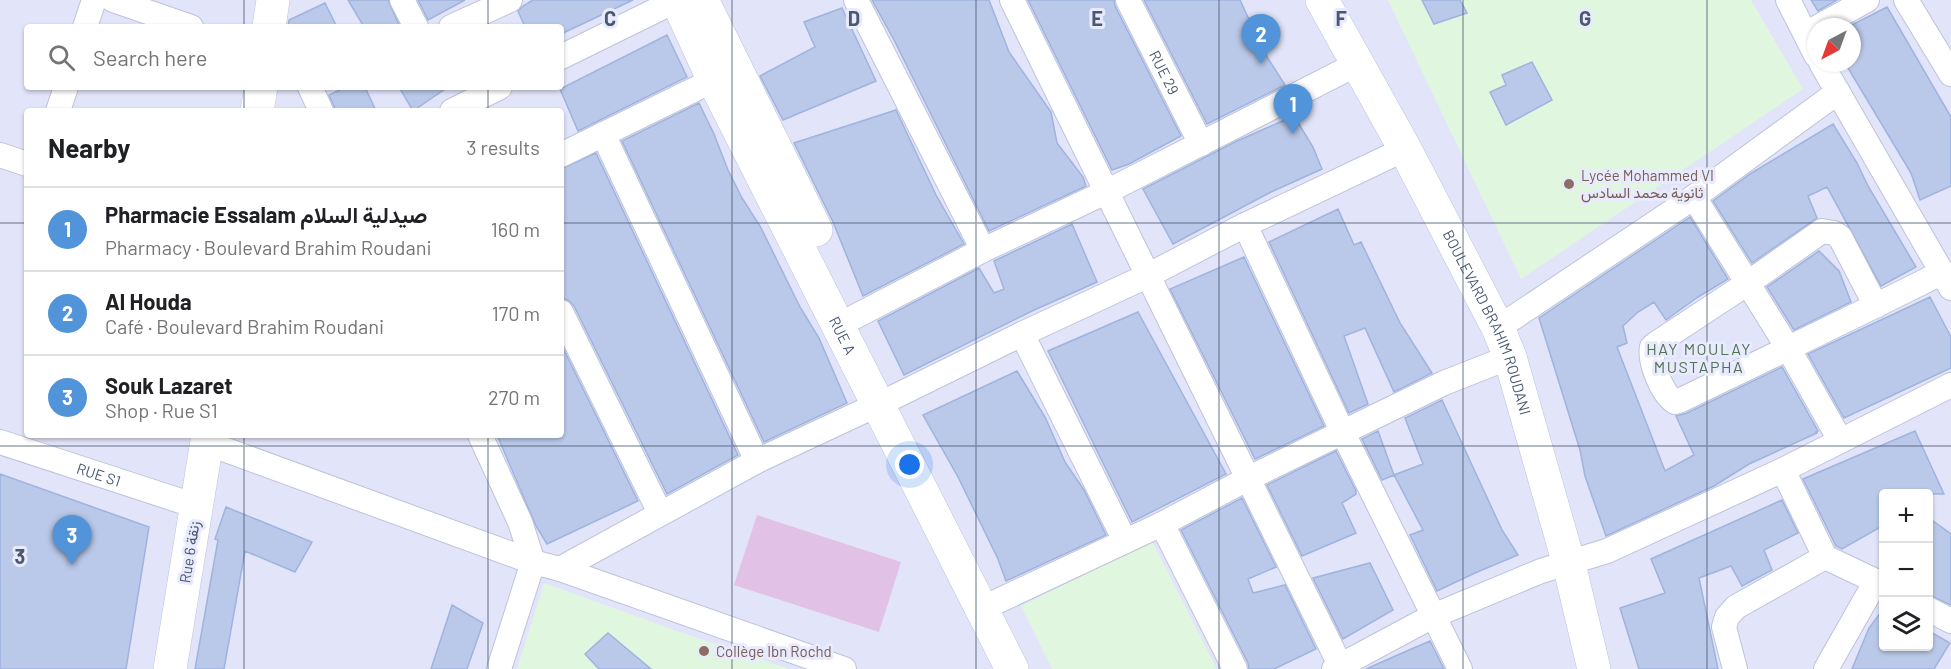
<!DOCTYPE html>
<html lang="en">
<head>
<meta charset="utf-8">
<style>
	body { margin:0; font-family:Barlow,Vazirmatn,sans-serif; background:#f6f6f6; color:#202124 }
	.controls { position:absolute; right:18px; bottom:18px; display:grid; overflow:hidden; border-radius:6px; box-shadow:0 2px 4px #0004 }
	.controls button { width:54px; height:54px; display:grid; place-items:center; padding:0; border:0; border-bottom:2px solid #e0e0e0; background:#fff; color:#202124; font:30px sans-serif }
	.compass { position:absolute; left:1807px; top:18px; width:54px; height:54px; border-radius:50%; background:#fff; box-shadow:0 2px 4px #0004; rotate:221deg }
	.you { position:absolute; left:910px; top:465px; width:21px; height:21px; margin:-15px; border:4px solid #fff; border-radius:50%; background:#1a73e8; box-shadow:0 0 0 9px #1a73e833 }
	.badge { display:grid; place-items:center; width:39px; height:39px; border-radius:50%; background:#5194da; color:#fff; font-size:20px; font-weight:700 }
	.pin { position:absolute; translate:-50% -50px; filter:drop-shadow(0 2px 3px #0008) }
	.pin::after { content:''; position:absolute; top:32px; width:21px; height:18px; background:inherit; clip-path:polygon(0 0,100% 0,50% 100%) }
	.list { margin:0; padding:0; list-style:none }
	h2 { display:flex; justify-content:space-between; align-items:center; height:78px; margin:0; padding:0 24px; font-size:26px }
	h2 small { font-size:20px; font-weight:400; color:#757577 }
	.list li { display:grid; grid-template-columns:39px 1fr auto; gap:18px; align-items:center; box-sizing:border-box; height:84px; padding:0 24px; border-top:2px solid #e0e0e0 }
	.list b { display:block; font-size:22px; white-space:nowrap }
	.list p { margin:0; font-size:20px; white-space:nowrap; color:#757577 }
	.list em { font-size:20px; font-style:normal; color:#757577 }
	.icon { flex:none; width:33px; height:33px; fill:none; stroke:currentColor; stroke-width:2; stroke-linecap:round; stroke-linejoin:round }
	.map { position:relative; flex:none; width:1951px; height:669px; overflow:hidden }
	.search { position:absolute; background:#fff; box-shadow:0 2px 4px #0004; left:24px; top:24px; width:540px; height:66px; display:flex; align-items:center; gap:15px; box-sizing:border-box; padding:0 21px; border-radius:6px; color:#757577; font-size:22px }
	.panel { position:absolute; background:#fff; box-shadow:0 2px 4px #0004; left:24px; top:108px; width:540px; height:330px; border-radius:6px }
	.map>svg:first-child { display:block }
</style>
</head>
<body>
<div class="map">
<svg width="1951" height="669" viewBox="0 0 1951 669">
	<rect width="100%" height="100%" fill="#e2e4fa"/>
	<path fill="#e1f6df" d="M1388 0H1751L1803 89 1521 279Z
		M1152 541 1217 669H1052L1021 606Z
		M544 583 680 632 789 669H517Z"/>
	<path fill="#e1c2e6" d="M757 515 901 562 879 632 734 585Z"/>
	<path fill="#bac9ea" stroke="#9eb3de" stroke-width="1.5" d="M348 0H388L400 27H364Z
		M418 0H465L428 20Z
		M533 0H633L561 34V27H525L518 11 523 6Z
		M872 0H989L1009 52 1051 112 1057 143 1083 177 1086 186 989 231 894 40Z
		M1028 0H1114L1115 6 1181 136 1129 164 1112 170Z
		M1144 0H1240L1264 52 1285 85 1207 124Z
		M1422 0H1460L1467 13 1434 24Z
		M1811 0H1837L1818 11Z
		M325 3 337 27H288L289 20Z
		M1887 7 1951 117V186L1920 200 1911 173 1845 63H1852V25Z
		M842 8 876 81 783 120 760 76 815 47 804 22Z
		M667 35 687 77 578 131 560 89Z
		M1532 62 1552 100 1506 125 1490 92 1506 85 1502 75Z
		M346 87H365L376 111H336L329 95Z
		M399 87H448L413 111Z
		M699 103 714 134 728 170 742 198 760 226 800 307 819 338 847 403 764 442 622 141Z
		M896 110 936 195 964 244 863 296 833 222 794 143Z
		M1294 116 1313 147 1322 169 1271 192 1173 244 1143 189 1237 141Z
		M1833 124 1857 163 1868 186 1916 267 1881 286 1827 187 1808 196 1817 218 1752 263 1713 201 1750 174Z
		M596 153 738 455 667 494 574 306 568 300 561 298V169Z
		M1338 209 1354 245 1361 242 1400 323 1432 373 1394 392 1365 328 1344 336 1368 404 1349 413 1269 242Z
		M1690 217 1728 279 1698 297 1666 320 1654 302 1638 312 1623 326 1627 343 1617 347 1665 471 1694 455 1676 416 1687 413 1782 367 1818 431 1816 432 1817 433 1749 464 1714 486 1606 536 1585 476 1580 450 1539 318Z
		M1072 224 1097 282 1032 311 904 375 878 321 979 268 994 293 1004 289 994 261Z
		M1819 251 1839 271 1851 302 1794 330 1767 287Z
		M1244 257 1324 426 1255 459 1170 289Z
		M1930 297 1951 337V368L1844 418 1808 354Z
		M1138 312 1226 474 1132 522 1048 351Z
		M561 344 638 501 547 544 536 526 497 435H561Z
		M1017 371 1045 417 1065 462 1084 490 1106 535 1006 581 998 559 958 477 923 415Z
		M1442 400 1502 530 1518 555 1475 573 1437 591 1410 535 1423 530 1394 475 1423 464 1405 418Z
		M1378 431 1394 475 1382 480 1362 439Z
		M1915 431 1944 494H1884V525L1842 549 1836 546 1803 479Z
		M1336 451 1356 491V494L1342 503 1356 533 1302 556 1267 485Z
		M0 474 149 527 126 669H0Z
		M1242 498 1276 567 1248 579 1253 593 1285 585 1316 649 1274 669H1249L1248 663 1181 530Z
		M1782 500 1798 533 1764 550 1772 570 1742 586 1731 566 1699 578 1718 669H1639L1620 608 1665 593 1651 559Z
		M226 507 312 542 295 572 245 551 224 669H195L218 540 215 539Z
		M1929 518 1951 534V605L1929 595Z
		M1370 563 1393 610 1343 639 1313 578Z
		M452 605 483 623 467 669H431Z
		M1884 608V646H1929V631L1950 643 1934 669H1852L1869 628Z
		M608 633 651 669H599L585 654Z
		M1430 641 1444 669H1366L1409 650Z"/>
	<g fill="none" stroke-linecap="round" stroke-linejoin="round">
		<g stroke="#bdc3da" stroke-width="26">
			<g id="street">
				<path d="M113 0 191 27"/>
				<path d="M402 0 416 27"/>
				<path d="M856 0 983 250"/>
				<path d="M1012 0 1342 669"/>
				<path id="s1" d="M1128 0 1201 144"/>
				<path d="M1788 0 1816 55"/>
				<path d="M1906 0 1951 74"/>
				<path d="M85 27 94 0"/>
				<path d="M451 27 510 0"/>
				<path d="M1818 27 1867 0"/>
				<path d="M561 57 677 0"/>
				<path d="M1821 63 1951 288"/>
				<path d="M310 87 321 111"/>
				<path d="M58 111 66 87"/>
				<path d="M452 111 500 87"/>
				<path d="M603 134 757 461"/>
				<path d="M0 155 27 164"/>
				<path d="M561 155 728 73"/>
				<path d="M1694 197 1788 348 1840 440"/>
				<path d="M1245 225 1342 431 1460 669"/>
				<path d="M1876 306 1840 237 1834 233 1822 231 1748 283 1657 343 1652 347C1649 361 1662 394 1675 402L1681 400C1768 358 1856 316 1943 272"/>
				<path d="M561 312 660 513"/>
				<path d="M837 326 983 250 1106 192 1357 64"/>
				<path d="M1498 328 1694 197 1838 92"/>
				<path d="M1022 334 1125 541"/>
				<path d="M480 435 520 522 533 562 499 669"/>
				<path id="s2" d="M0 442 196 506"/>
				<path d="M207 443 533 562 560 569 844 669"/>
				<path d="M1783 470 1825 557 1884 585"/>
				<path d="M1162 524 1235 669"/>
				<path d="M560 569 757 461 898 395 1022 334 1147 276 1245 225 1405 149"/>
				<path d="M981 609 1162 524 1249 478 1444 383 1510 357"/>
				<path d="M1928 609 1951 621"/>
				<path d="M1334 669 1433 616 1541 571 1607 551 1783 470 1951 385"/>
				<path d="M1735 669 1724 627 1727 617 1736 607 1825 557"/>
				<path d="M1826 669 1876 581"/>
			</g>
		</g>
		<g stroke="#bac4de" stroke-width="34">
			<g id="secondary">
				<path id="s3" d="M677 0 714 81 1012 669"/>
				<path d="M702 0 816 230"/>
				<path id="s4" d="M1322 0 1405 149 1498 328 1510 357 1569 564 1594 669"/>
				<path d="M269 27 273 0"/>
				<path d="M257 111 261 87"/>
				<path d="M170 669 208 435"/>
			</g>
		</g>
		<use href="#street" stroke="#fff" stroke-width="24"/>
		<use href="#secondary" stroke="#fff" stroke-width="33"/>
	</g>
	<path fill="none" stroke="#4b586f" stroke-width="1.5" stroke-opacity="0.55" d="M244 0V27M488 0V27M732 0V669M976 0V669M1219 0V669M1463 0V669M1707 0V669M244 87V111M488 87V111M0 223H27M561 223H1951M244 435V669M488 435V669M0 446H1951"/>
	<g fill="#8d6e63" stroke="#e8eafd" stroke-width="2">
		<circle cx="1569" cy="184" r="6"/>
		<circle cx="704" cy="651" r="6"/>
	</g>
	<g text-anchor="middle" dominant-baseline="central" stroke-width="6" stroke-linejoin="round" paint-order="stroke">
		<g font-size="15" fill="#4b586f" stroke="#e8eafd">
			<text stroke="none"><textPath href="#s1" startOffset="81">RUE 29</textPath></text>
			<text stroke="none"><textPath href="#s4" startOffset="363">BOULEVARD BRAHIM ROUDANI</textPath></text>
			<text stroke="none"><textPath href="#s3" startOffset="374">RUE A</textPath></text>
			<text stroke="none"><textPath href="#s2" startOffset="104">RUE S1</textPath></text>
			<text transform="translate(189 552) rotate(-81)">Rue 6 زنقة</text>
		</g>
		<g font-size="15" fill="#785e54" stroke="#e8eafd" text-anchor="start">
			<text x="1581" y="175">Lycée Mohammed VI<tspan x="1581" dy="17">ثانوية محمد السادس</tspan></text>
			<text x="716" y="651">Collège Ibn Rochd</text>
		</g>
		<g font-size="16" letter-spacing="1.5" fill="#537252" stroke="#e8eafd">
			<text x="1699" y="348">HAY MOULAY<tspan x="1699" dy="18">MUSTAPHA</tspan></text>
		</g>
	</g>
	<g font-size="20" text-anchor="middle" font-weight="bold" fill="#4b586f" stroke="#e8eafd" stroke-width="6" stroke-linejoin="round" paint-order="stroke">
		<text x="610" y="26">C</text>
		<text x="854" y="26">D</text>
		<text x="1097" y="26">E</text>
		<text x="1341" y="26">F</text>
		<text x="1585" y="26">G</text>
		<text x="20" y="564">3</text>
	</g>
</svg>
<div class="controls">
<button>+</button>
<button>−</button>
<button><svg class="icon" aria-label="layers" viewBox="0 0 24 24"><path d="M12 4l9 5-9 5-9-5zM3 14l9 5 9-5"/></svg></button>
</div>
<svg class="compass" viewBox="-18 -18 36 36"><path d="M0-13l5 13h-10z" fill="#e53935"/><path d="M0 13l5-13h-10z" fill="#757577"/></svg>
<div class="you"></div>
<div class="pin badge" style="left:1293px;top:134px">1</div>
<div class="pin badge" style="left:1261px;top:64px">2</div>
<div class="pin badge" style="left:72px;top:565px">3</div>
<div class="search"><svg class="icon" aria-label="search" viewBox="0 0 24 24"><circle cx="10" cy="10" r="6"/><path d="M15 15l6 6"/></svg>Search here</div>
<section class="panel">
<h2>Nearby<small>3 results</small></h2>
<ul class="list">
<li><span class="badge">1</span><div><b>Pharmacie Essalam صيدلية السلام</b><p>Pharmacy · Boulevard Brahim Roudani</p></div><em>160 m</em></li>
<li><span class="badge">2</span><div><b>Al Houda</b><p>Café · Boulevard Brahim Roudani</p></div><em>170 m</em></li>
<li><span class="badge">3</span><div><b>Souk Lazaret</b><p>Shop · Rue S1</p></div><em>270 m</em></li>
</ul>
</section>
</div>
</body>
</html>
